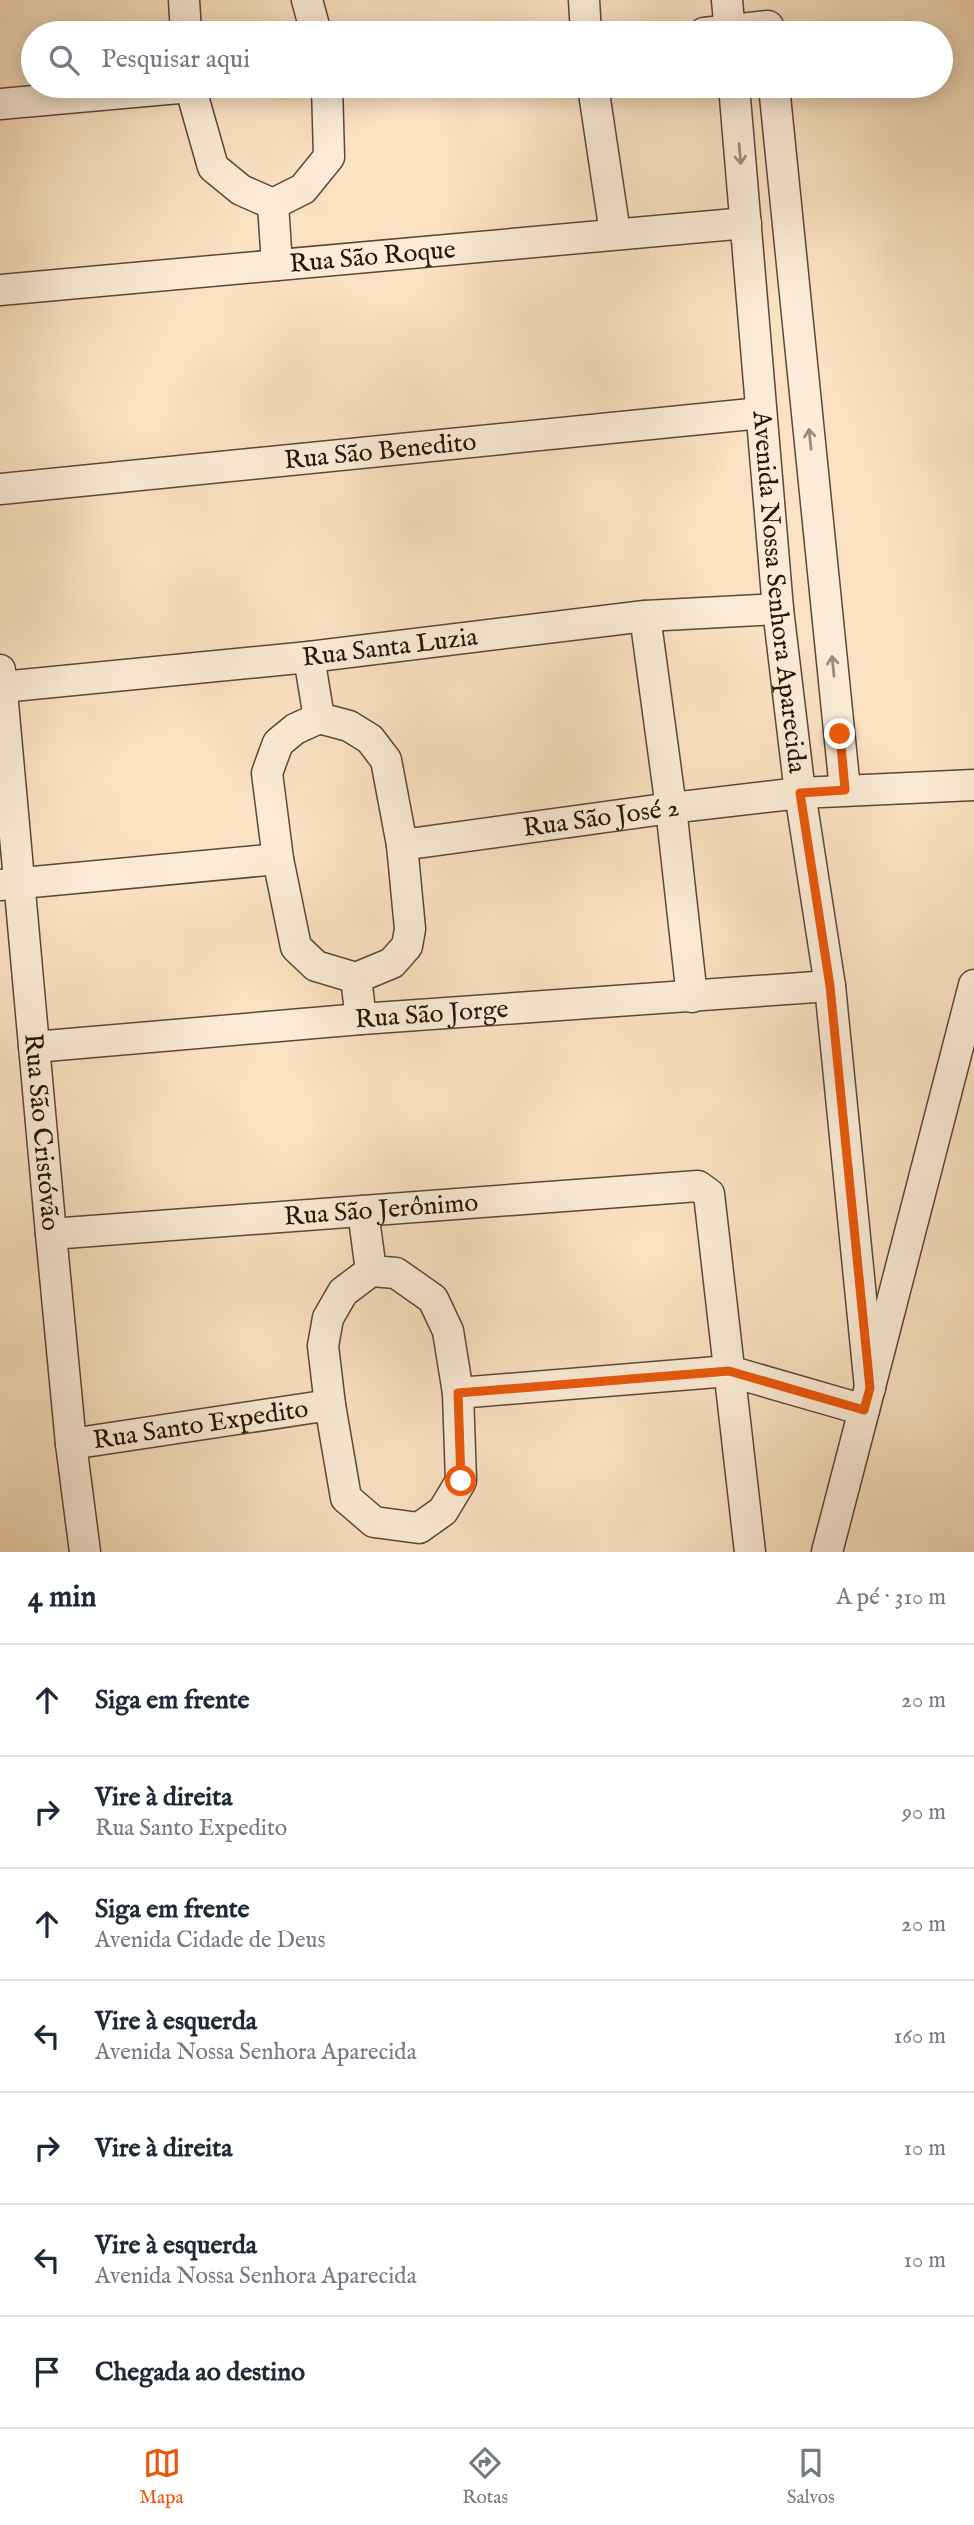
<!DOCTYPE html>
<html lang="pt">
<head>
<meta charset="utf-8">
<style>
	body { margin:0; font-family:"IM FELL English",serif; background:#f6f6f7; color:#1f2937 }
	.stop { position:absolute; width:21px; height:21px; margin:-16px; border:5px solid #ea580c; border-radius:50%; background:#fff }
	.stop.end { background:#ea580c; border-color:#fff; box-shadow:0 2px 7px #0008 }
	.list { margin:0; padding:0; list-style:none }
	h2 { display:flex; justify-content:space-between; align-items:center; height:91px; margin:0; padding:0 28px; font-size:30px }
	h2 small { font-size:23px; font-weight:400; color:#747a83 }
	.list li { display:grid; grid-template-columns:46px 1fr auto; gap:21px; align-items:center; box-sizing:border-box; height:112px; padding:0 28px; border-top:2px solid #e0e1e3 }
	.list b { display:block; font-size:26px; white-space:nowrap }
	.list p { margin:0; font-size:23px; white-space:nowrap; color:#747a83 }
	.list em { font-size:23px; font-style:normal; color:#747a83 }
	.icon { flex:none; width:38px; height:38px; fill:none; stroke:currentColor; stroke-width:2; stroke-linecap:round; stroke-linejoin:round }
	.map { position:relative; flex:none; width:974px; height:1552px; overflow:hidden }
	.search { position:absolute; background:#fff; box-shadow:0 4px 18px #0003; left:21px; right:21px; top:21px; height:77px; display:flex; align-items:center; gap:18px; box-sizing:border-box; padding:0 24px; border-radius:38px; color:#747a83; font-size:26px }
	.sheet { height:875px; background:#fff }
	nav { display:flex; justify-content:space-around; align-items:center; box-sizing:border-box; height:98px; border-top:2px solid #e0e1e3; background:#fff; font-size:19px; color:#747a83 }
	nav a { display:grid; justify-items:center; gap:4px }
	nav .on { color:#ea580c }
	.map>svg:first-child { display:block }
</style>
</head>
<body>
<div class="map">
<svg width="974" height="1552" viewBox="0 0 974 1552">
	<rect width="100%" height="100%" fill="#fae2c2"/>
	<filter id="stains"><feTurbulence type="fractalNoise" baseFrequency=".00286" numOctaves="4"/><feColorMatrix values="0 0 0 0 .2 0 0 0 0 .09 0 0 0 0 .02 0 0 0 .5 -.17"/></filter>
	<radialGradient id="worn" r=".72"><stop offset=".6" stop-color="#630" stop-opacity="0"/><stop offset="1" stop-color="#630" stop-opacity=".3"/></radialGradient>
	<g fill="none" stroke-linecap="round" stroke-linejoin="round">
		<g stroke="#5d4835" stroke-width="33">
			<g id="street">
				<path d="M184 0 186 33"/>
				<path d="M307 0 316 33"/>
				<path d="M584 0 586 33"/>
				<path d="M727 0 730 33"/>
				<path d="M704 33 768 26"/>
				<path d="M190 86 213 167 241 190 273 204 303 189 329 157 327 86"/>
				<path d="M593 86 615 233"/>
				<path id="s1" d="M734 86 778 609 800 793 830 986 870 1388"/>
				<path d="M774 86 845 790"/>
				<path d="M0 104 190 87"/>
				<path d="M273 204 277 265"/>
				<path id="s2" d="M0 290 746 223"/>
				<path id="s3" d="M0 489 761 413"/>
				<path d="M645 616 671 808 692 997"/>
				<path d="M309 657 319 718 349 726 370 739 386 760 402 845 410 929 407 946 392 963 356 978 361 1019"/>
				<path id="s4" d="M0 670 51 1234 71 1444 85 1552"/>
				<path id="s5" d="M2 687 309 657 645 616 778 609"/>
				<path d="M319 718 295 729 278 743 267 773 278 859 296 947 316 966 356 978"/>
				<path id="s6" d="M402 845 671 808 800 793 974 785"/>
				<path d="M0 885 278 859"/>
				<path id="s7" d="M34 1047 361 1019 830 986"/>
				<path d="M363 1211 371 1271"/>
				<path id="s8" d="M51 1234 698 1186 709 1194 750 1552"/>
				<path d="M371 1271 396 1273 433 1299 448 1331 458 1393 461 1481 443 1511 419 1528 374 1522 346 1498 330 1405 323 1346 328 1318 343 1292Z"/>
				<path d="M458 1393 729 1371 864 1410 974 985"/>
				<path id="s9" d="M71 1444 330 1405"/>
				<path d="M827 1552 864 1410"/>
			</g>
		</g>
		<use href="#street" stroke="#fcecd7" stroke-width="30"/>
	</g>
	<defs><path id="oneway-shaft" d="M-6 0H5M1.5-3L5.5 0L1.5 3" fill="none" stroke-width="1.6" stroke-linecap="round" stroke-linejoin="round" transform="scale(1.75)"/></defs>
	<g stroke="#9d8b79">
		<use href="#oneway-shaft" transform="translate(740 154) rotate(85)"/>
		<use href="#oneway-shaft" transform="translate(810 439) rotate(-96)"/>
		<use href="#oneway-shaft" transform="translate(833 666) rotate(-96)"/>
	</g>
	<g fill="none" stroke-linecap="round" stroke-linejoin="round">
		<path stroke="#ea580c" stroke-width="9" d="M461 1481 458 1393 729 1371 864 1410 870 1388 830 986 800 793 845 790 840 734"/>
	</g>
	<g text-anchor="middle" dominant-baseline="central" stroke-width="6" stroke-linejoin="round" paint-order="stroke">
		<g font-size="26" fill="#291406" stroke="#fcecd7">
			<text stroke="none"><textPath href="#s2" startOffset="374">Rua São Roque</textPath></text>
			<text stroke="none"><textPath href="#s3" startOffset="382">Rua São Benedito</textPath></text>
			<text stroke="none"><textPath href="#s1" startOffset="508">Avenida Nossa Senhora Aparecida</textPath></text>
			<text stroke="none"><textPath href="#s5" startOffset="390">Rua Santa Luzia</textPath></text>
			<text stroke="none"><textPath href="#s6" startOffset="201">Rua São José 2</textPath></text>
			<text stroke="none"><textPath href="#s7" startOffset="399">Rua São Jorge</textPath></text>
			<text stroke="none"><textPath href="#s4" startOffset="464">Rua São Cristóvão</textPath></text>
			<text stroke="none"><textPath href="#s8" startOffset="331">Rua São Jerônimo</textPath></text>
			<text stroke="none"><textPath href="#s9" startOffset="131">Rua Santo Expedito</textPath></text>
		</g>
	</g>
	<rect width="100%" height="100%" filter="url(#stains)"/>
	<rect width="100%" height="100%" fill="url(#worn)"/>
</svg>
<div class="stop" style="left:461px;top:1481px"></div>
<div class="stop end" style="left:840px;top:734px"></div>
<div class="search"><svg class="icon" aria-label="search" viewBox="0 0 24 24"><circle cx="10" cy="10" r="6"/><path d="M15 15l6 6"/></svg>Pesquisar aqui</div>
</div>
<section class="sheet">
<h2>4 min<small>A pé · 310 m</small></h2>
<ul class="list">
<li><svg class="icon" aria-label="ahead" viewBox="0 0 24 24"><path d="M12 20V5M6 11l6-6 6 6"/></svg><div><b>Siga em frente</b></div><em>20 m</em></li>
<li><svg class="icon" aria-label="right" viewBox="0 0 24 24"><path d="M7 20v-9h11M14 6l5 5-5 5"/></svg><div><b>Vire à direita</b><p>Rua Santo Expedito</p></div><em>90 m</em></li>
<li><svg class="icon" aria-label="ahead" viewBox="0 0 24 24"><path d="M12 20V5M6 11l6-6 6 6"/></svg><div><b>Siga em frente</b><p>Avenida Cidade de Deus</p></div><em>20 m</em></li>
<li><svg class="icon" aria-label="left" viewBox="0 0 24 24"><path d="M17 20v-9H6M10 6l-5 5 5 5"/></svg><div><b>Vire à esquerda</b><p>Avenida Nossa Senhora Aparecida</p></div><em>160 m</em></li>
<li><svg class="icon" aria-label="right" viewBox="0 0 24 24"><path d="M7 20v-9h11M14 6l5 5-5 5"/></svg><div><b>Vire à direita</b></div><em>10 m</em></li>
<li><svg class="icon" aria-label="left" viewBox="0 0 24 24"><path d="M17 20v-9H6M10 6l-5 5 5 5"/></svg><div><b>Vire à esquerda</b><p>Avenida Nossa Senhora Aparecida</p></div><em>10 m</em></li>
<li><svg class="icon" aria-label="arrive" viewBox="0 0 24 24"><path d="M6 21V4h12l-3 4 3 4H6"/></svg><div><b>Chegada ao destino</b></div></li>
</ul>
</section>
<nav>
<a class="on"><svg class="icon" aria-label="map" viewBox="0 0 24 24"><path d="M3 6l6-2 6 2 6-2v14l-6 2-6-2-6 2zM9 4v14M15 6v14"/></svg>Mapa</a>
<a><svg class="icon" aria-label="directions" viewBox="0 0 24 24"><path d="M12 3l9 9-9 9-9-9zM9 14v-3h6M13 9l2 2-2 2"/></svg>Rotas</a>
<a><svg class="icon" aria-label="saved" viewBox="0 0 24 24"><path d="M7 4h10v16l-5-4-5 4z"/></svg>Salvos</a>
</nav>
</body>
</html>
